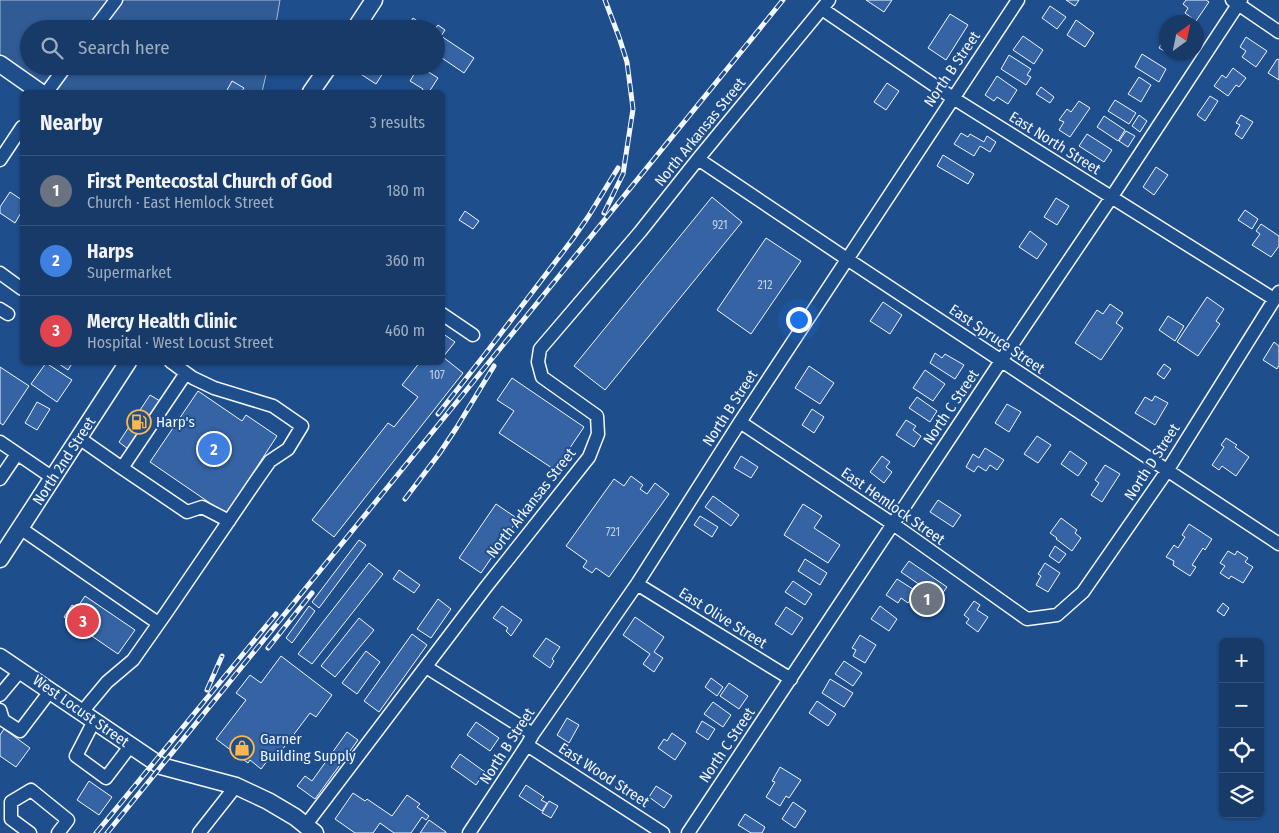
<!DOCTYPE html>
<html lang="en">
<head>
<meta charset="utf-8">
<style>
	body { margin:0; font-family:"Fira Sans Condensed",sans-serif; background:#244571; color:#f1f3f6 }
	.controls { position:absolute; right:15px; bottom:15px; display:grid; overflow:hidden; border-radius:8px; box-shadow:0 1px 4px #0004 }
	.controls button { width:45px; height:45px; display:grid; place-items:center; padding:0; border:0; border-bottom:1px solid #36547d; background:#173a69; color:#f1f3f6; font:25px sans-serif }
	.compass { position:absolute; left:1159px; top:15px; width:45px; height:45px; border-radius:50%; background:#173a69; box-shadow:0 1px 4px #0004; rotate:33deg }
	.you { position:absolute; left:798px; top:319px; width:18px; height:18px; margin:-12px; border:4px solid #fff; border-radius:50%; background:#1a73e8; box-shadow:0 0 0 8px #1a73e833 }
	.badge { display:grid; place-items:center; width:32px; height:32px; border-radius:50%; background:#8abfa5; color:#fff; font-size:16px; font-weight:700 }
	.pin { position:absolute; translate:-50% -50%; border:2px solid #fff; box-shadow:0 1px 5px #0006 }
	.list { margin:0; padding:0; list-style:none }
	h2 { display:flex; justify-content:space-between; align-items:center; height:65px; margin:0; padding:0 20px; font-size:21px }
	h2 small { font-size:16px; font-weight:400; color:#9eadc0 }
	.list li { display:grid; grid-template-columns:32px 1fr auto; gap:15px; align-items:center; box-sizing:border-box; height:70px; padding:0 20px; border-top:1px solid #36547d }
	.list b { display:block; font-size:19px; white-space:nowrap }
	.list p { margin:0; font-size:16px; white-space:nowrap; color:#9eadc0 }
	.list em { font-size:16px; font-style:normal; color:#9eadc0 }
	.icon { flex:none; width:28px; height:28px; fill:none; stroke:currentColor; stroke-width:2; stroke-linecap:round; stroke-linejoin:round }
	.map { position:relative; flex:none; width:1279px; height:833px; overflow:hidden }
	.search { position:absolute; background:#173a69; box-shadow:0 1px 4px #0004; left:20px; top:20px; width:425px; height:55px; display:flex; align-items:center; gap:12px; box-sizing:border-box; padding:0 18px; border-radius:28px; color:#9eadc0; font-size:19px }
	.panel { position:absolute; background:#173a69; box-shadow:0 1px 4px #0004; left:20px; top:90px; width:425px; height:275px; border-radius:8px }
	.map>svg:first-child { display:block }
</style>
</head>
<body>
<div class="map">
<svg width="1279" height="833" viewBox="0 0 1279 833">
	<rect width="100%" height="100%" fill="#1f4e8c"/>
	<path fill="#305b95" stroke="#a8bbd7" d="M0 0H280L275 29H29V66H268L262 92H55L0 55Z"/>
	<path fill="#3563a3" stroke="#f2f6ff" d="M866 0H892L884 12Z
		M1066 0H1079L1075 6Z
		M1186 0H1206L1209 2 1196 21 1185 13 1188 8 1183 4Z
		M1050 6 1066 17 1057 29 1042 18Z
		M950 14 968 25 946 60 928 48Z
		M413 18 429 29H406Z
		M1076 20 1094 33 1085 47 1067 35Z
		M438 25 445 30 441 36 474 58 464 73 436 54 435 29Z
		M1166 35V52L1159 48Z
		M1023 36 1043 50 1034 64 1013 50Z
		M1246 37 1267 51 1256 67 1242 57 1246 51 1240 47Z
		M1142 54 1166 69 1159 82 1135 67Z
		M1009 55 1031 69 1027 75 1031 77 1026 85 1001 69Z
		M1277 59 1279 60V80L1268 73Z
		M363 66H372L383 73 376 84 359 73Z
		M390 66H408L403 74Z
		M419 66 438 78 429 92H421L423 89 410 81Z
		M1233 68 1246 78 1239 87 1236 85 1228 96 1214 86 1222 75 1226 78Z
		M997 76 1017 90 1008 104 997 97 994 101 985 95Z
		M1139 77 1151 85 1141 102 1128 94Z
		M232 81 244 88 241 92H226Z
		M887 83 899 91 886 110 874 102Z
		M1041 87 1054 97 1050 103 1036 94Z
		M1210 96 1218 101 1205 121 1197 115Z
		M1115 100 1136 113 1129 124 1108 111Z
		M1079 101 1090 108 1070 137 1059 130 1064 122 1059 120 1067 109 1071 112Z
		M1139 115 1147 121 1140 132 1132 126Z
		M1241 115 1253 122 1242 139 1235 134 1240 125 1236 123Z
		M1104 116 1125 130 1118 141 1097 127Z
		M1126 131 1135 136 1128 147 1119 141Z
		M961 133 968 137 970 134 984 142 987 136 996 142 990 152 980 146 974 156 954 144Z
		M1087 134 1112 150 1104 162 1079 146Z
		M943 155 974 174 968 184 937 166Z
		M1156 167 1168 175 1154 195 1143 187Z
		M10 192 22 200V211L15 223 0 213V207Z
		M712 197 742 222 605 390 574 366Z
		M1056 198 1069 206 1057 225 1044 217Z
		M1245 210 1258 219 1252 229 1238 220Z
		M465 211 479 221 473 229 459 220Z
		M1261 224 1279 236V246L1271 257 1252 245 1260 234 1256 231Z
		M1030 231 1047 244 1037 259 1019 247Z
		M766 238 801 261 751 334 717 310Z
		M1207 297 1224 309 1216 321 1220 324 1198 356 1177 342Z
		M883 302 902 315 890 334 870 321Z
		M1110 304 1123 313 1116 323 1123 328 1101 360 1075 343 1097 310 1103 314Z
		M1168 316 1184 326 1175 341 1159 330Z
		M442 333 455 342 443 357 463 373 334 537 312 520 388 423 394 427 418 397 402 385 420 362H442Z
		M1274 342 1279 346V365L1277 369 1263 360Z
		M935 353 942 358 945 354 964 365 955 379 930 363Z
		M56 362H73L68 370Z
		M46 363 72 380 57 402 31 384Z
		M1164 364 1171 369 1164 379 1157 374Z
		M809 366 834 383 820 404 795 388Z
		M0 367 29 386 3 425 0 423Z
		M925 370 945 384 933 401 913 388Z
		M512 378 584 427 555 470 499 433 514 411 497 400Z
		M198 391 242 421 246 415 277 436 226 514 150 462Z
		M150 395 160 401 128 449 119 442Z
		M1155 396 1168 403 1155 425 1135 413 1145 397 1152 401Z
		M917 397 937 411 930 422 909 408Z
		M37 402 50 409 37 430 25 423Z
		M1007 404 1021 412 1009 432 995 423Z
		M812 409 824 417 814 433 802 425Z
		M906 420 916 426 913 430 921 436 914 447 896 435Z
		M1037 436 1051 445 1038 463 1024 454Z
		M1226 438 1237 445 1235 447 1249 457 1236 476 1222 466 1219 470 1212 465 1224 447 1221 445Z
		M985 448 1004 460 997 470 990 465 986 471 978 466 974 472 966 467 973 454 979 458Z
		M1070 451 1087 463 1078 476 1061 464Z
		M741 456 758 467 751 478 734 468Z
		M882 456 890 462 886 467 892 472 884 483 870 472Z
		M1105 465 1120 474 1102 502 1091 495 1099 483 1095 480Z
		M631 476 643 485 640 489 647 494 655 483 669 494 609 577 596 568 592 573 583 567 587 561 566 546 614 479 624 486Z
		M713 496 739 515 731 526 705 507Z
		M938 500 961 515 953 527 930 512Z
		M496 504 518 519 481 573 459 558Z
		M803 504 822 516 814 528 840 545 828 563 784 535Z
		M700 516 718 527 712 537 694 525Z
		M1061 518 1077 530 1075 533 1081 538 1072 551 1056 539 1057 538 1050 533Z
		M1189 524 1212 539 1205 550 1203 548 1192 565 1196 567 1190 576 1173 565 1174 561 1166 557 1174 545 1178 548 1185 537 1182 535Z
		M359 540 366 545 319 608 312 602Z
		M1055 546 1066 554 1059 563 1049 556Z
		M1228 551 1235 555 1237 551 1248 558 1245 562 1253 567 1243 583 1231 576 1229 579 1220 573 1225 566 1220 563Z
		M805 559 827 573 820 585 798 571Z
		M909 561 947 587 939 598 901 572Z
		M369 563 383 574 312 664 298 654Z
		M1045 563 1060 573 1048 592 1036 585 1041 576 1038 574Z
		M399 570 420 585 414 593 393 579Z
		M897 579 916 591 908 603 901 598 898 603 886 595Z
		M793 581 812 594 805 605 785 592Z
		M85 596 135 630 118 654 64 617 72 605 77 608Z
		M438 599 451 609 431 638 417 629Z
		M974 601 980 605 977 610 988 617 978 632 966 623 969 619 964 615Z
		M1223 603 1229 608 1224 616 1217 611Z
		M309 606 315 611 292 643 286 638Z
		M502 606 522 620 511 636 506 631 508 628 493 618Z
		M880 606 897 619 889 631 871 619Z
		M786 607 803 618 792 635 775 624Z
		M635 617 664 637 654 652 663 658 654 672 643 664 650 654 623 635Z
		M359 618 374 630 335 677 321 666Z
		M412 634 427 645 379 712 364 701Z
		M860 635 876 645 865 663 853 656 856 650 852 648Z
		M546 638 560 647 552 659 554 661 550 668 533 656Z
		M366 651 380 662 357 694 342 683Z
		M281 656 332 695 316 717 310 713 279 754 275 751 261 769 250 760 248 763 216 739 246 700 236 693 250 675 261 683Z
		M844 661 862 673 853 686 835 674Z
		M711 678 723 687 717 696 705 687Z
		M830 679 853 693 844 707 822 693Z
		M729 683 748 696 739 709 720 696Z
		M817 701 836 714 828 726 809 713Z
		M713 702 731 715 723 727 704 714Z
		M567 718 579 725 569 743 557 735Z
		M702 721 715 729 708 740 696 732Z
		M476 722 499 738 490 751 467 735Z
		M4 729 30 748 16 767 0 756V735Z
		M347 732 358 740 315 799 297 786 305 776 312 781Z
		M672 733 686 743 675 760 658 748 664 739 667 741Z
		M460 754 485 772 476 785 451 767Z
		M780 767 801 780 789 798 786 796 780 806 766 797 775 782 772 781Z
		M89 781 112 797 99 815 77 800Z
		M526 785 544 797 541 800 547 803 542 811 519 796Z
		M656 786 672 796 664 808 649 797Z
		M353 793 365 801 367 799 392 816 407 795 420 804 417 807 429 816 426 820 422 817 411 833H394L380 823 373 833H355L335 819Z
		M549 801 558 806 551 818 542 813Z
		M793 802 806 811 795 828 782 819Z
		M745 814 765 827 762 833H751L738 825Z
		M429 820 446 832V833H420Z"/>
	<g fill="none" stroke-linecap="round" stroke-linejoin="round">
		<g stroke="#f2f6ff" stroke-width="15">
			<path id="minor" d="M1232 0 1279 32
				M822 9 953 98 1274 299
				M94 29 116 0
				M47 92 66 66
				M698 159 847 259 1279 544
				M0 160 22 127
				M0 273 22 289
				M0 309 8 314
				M442 314 473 335
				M740 422 893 524 1027 619 1057 615 1083 592 1167 471 1279 292
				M79 438 122 468 186 373
				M0 442 53 478
				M122 468 187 512 202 507 229 521
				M0 479 17 454
				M20 528 158 623
				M637 584 791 679
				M426 667 533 734
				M0 695 21 670
				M0 710 3 720 20 731 51 690
				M82 712 107 682 133 660 166 613 258 478 270 461 288 449 302 426 273 406 214 388 193 378 171 362
				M94 721 76 756 106 778 131 745
				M527 745 663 833
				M11 802 31 790 68 820 58 833
				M11 802V819L30 833
				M305 826 486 587 589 457 598 434 597 416 542 377 538 362 540 349 640 232 698 159 829 0
				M199 833 236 786
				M469 833 527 745 533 734 637 584 740 422 1018 0
				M688 833 1001 361 1111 198 1241 0"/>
		</g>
		<g stroke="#f2f6ff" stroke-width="19">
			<path id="major" d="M355 29 374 0
				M0 64 40 92
				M311 92 329 66
				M0 559 128 362
				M0 657 161 766 236 786 268 801 295 817 315 833"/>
		</g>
		<use href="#minor" stroke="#1f4e8c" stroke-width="12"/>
		<use href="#major" stroke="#1f4e8c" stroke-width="16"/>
		<g stroke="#f2f6ff" stroke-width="5">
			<path id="rail" d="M604 213 623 174 633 109 627 62 619 37 605 0
				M438 414 486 353 572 240 588 217 618 168
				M405 499 439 454 457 427 494 366
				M268 648 312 593
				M207 690 222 656
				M96 833 276 614
				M107 833 783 0"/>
		</g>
		<use href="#rail" stroke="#1f4e8c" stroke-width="3" stroke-dasharray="9" stroke-linecap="butt"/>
	</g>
	<defs>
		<g id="fuel-ring" transform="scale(1.25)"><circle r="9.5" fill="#1f4e8c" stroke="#ffb74d" stroke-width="1.5"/><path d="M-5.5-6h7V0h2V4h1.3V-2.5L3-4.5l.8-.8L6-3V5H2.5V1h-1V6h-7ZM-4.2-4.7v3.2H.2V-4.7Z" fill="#ffb74d"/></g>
		<g id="shop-ring" transform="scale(1.25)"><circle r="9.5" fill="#1f4e8c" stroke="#ffb74d" stroke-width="1.5"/><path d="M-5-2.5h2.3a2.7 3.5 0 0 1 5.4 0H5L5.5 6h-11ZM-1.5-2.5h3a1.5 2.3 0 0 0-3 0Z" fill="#ffb74d"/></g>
	</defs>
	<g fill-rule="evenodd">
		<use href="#fuel-ring" x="139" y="422"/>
		<use href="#shop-ring" x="242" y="748"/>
	</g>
	<g text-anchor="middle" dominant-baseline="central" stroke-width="4" stroke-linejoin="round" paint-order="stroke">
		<g font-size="12" fill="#c3d1e8">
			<text x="720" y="225">921</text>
			<text x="765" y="285">212</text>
			<text x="437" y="375">107</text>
			<text x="613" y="532">721</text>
		</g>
		<g font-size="15" fill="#f2f6ff" stroke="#1f4e8c">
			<text transform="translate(952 69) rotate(-56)">North B Street</text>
			<text transform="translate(700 132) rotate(-51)">North Arkansas Street</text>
			<text transform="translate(1055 143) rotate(32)">East North Street</text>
			<text transform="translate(997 339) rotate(34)">East Spruce Street</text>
			<text transform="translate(951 407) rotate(-56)">North C Street</text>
			<text transform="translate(730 408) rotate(-57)">North B Street</text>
			<text transform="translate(64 461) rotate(-57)">North 2nd Street</text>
			<text transform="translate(1152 462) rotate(-57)">North D Street</text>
			<text transform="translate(531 503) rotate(-52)">North Arkansas Street</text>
			<text transform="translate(893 506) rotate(35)">East Hemlock Street</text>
			<text transform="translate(723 618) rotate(32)">East Olive Street</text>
			<text transform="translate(81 711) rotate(35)">West Locust Street</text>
			<text transform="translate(727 745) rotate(-56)">North C Street</text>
			<text transform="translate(507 746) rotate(-57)">North B Street</text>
			<text transform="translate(604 775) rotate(33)">East Wood Street</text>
		</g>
		<g font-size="15" fill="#f2f6ff" stroke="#1f4e8c" text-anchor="start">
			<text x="156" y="422">Harp's</text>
			<text x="260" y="739">Garner<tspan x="260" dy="17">Building Supply</tspan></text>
		</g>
	</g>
</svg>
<div class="controls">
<button>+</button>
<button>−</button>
<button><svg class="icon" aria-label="locate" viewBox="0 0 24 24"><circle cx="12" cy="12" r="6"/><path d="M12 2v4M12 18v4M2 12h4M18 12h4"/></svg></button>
<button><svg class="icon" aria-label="layers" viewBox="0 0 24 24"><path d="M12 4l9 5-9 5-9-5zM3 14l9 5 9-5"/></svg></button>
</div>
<svg class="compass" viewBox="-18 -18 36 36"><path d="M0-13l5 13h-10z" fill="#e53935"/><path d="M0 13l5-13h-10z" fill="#9eadc0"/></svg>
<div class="you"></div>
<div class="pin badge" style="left:927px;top:599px;background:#6b7280">1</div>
<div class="pin badge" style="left:214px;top:449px;background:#3f7fe0">2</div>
<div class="pin badge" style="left:83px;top:621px;background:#e0444e">3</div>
<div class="search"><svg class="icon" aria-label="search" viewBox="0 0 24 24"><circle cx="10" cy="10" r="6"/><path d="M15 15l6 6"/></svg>Search here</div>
<section class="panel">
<h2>Nearby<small>3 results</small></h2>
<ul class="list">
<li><span class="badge" style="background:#6b7280">1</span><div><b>First Pentecostal Church of God</b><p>Church · East Hemlock Street</p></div><em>180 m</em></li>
<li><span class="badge" style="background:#3f7fe0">2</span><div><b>Harps</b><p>Supermarket</p></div><em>360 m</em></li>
<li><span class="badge" style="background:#e0444e">3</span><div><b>Mercy Health Clinic</b><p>Hospital · West Locust Street</p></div><em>460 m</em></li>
</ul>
</section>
</div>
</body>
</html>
